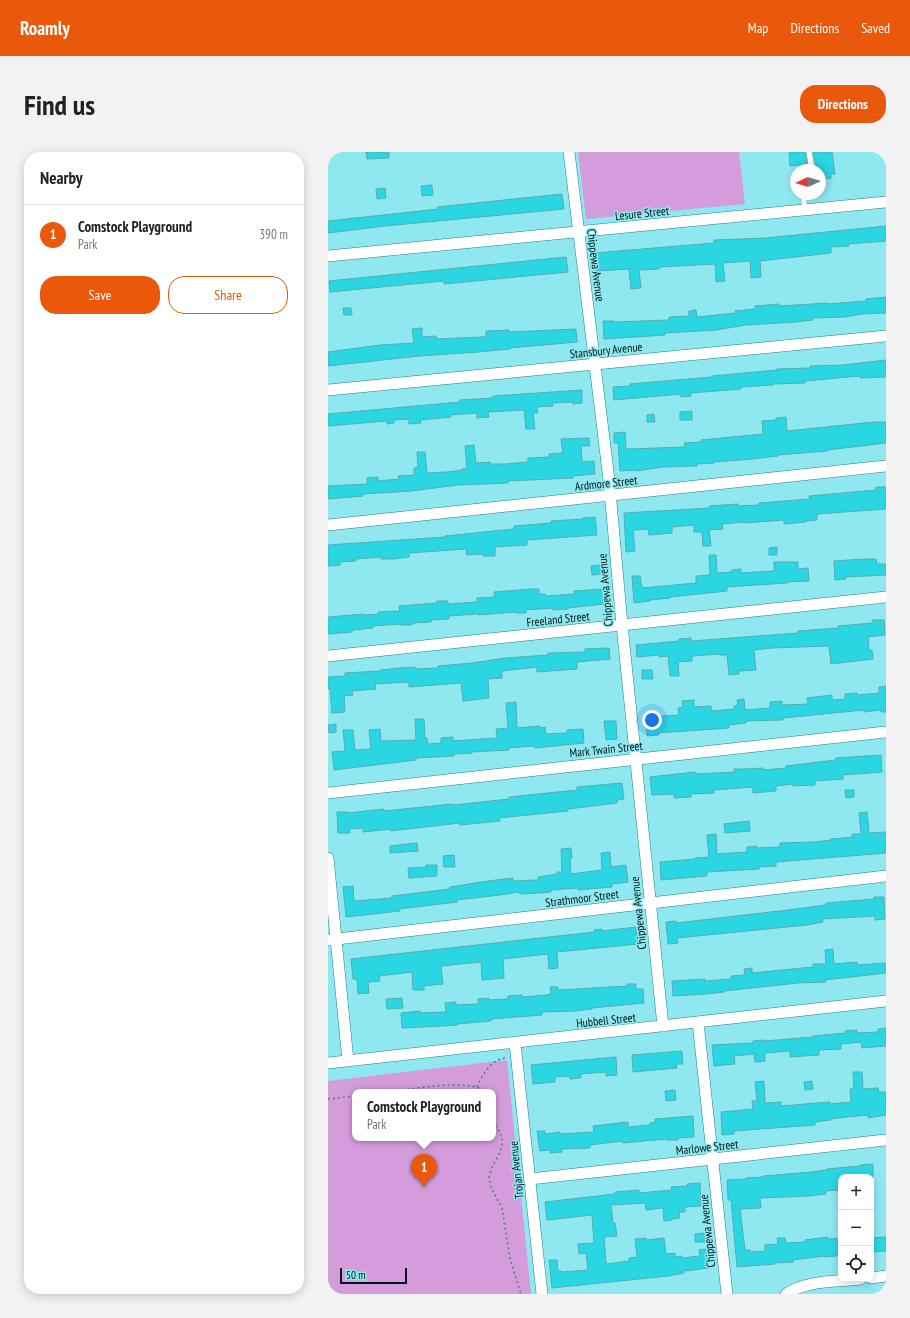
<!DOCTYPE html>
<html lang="en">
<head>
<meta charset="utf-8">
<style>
	body { margin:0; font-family:"PT Sans Narrow",sans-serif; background:#f2f2f2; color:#222 }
	.controls { position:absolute; right:12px; bottom:12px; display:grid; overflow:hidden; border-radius:8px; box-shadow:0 2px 10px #0003 }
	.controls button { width:36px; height:36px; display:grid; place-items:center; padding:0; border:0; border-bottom:1px solid #e0e0e0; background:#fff; color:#222; font:20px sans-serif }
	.compass { position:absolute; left:462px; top:12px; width:36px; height:36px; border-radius:50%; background:#fff; box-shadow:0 2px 10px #0003; rotate:266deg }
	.scale { position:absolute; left:12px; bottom:10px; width:67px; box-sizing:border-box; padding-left:4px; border:2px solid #00171a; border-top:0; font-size:11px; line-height:14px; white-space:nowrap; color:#00171a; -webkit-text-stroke:3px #8fe8f0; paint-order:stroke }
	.you { position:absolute; left:324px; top:568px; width:14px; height:14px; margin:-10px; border:3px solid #fff; border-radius:50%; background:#1a73e8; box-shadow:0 0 0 6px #1a73e833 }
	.badge { display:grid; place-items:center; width:26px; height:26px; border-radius:50%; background:#ea580c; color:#fff; font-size:13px; font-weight:700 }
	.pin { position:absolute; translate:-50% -33px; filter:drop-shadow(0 1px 2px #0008) }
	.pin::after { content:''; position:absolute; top:21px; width:14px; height:12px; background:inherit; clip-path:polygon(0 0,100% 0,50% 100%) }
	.popup { position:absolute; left:24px; top:937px; width:144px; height:52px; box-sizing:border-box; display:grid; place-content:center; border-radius:8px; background:#fff; filter:drop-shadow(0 1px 3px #0005); font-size:13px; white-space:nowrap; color:#767676 }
	.popup b { font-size:15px; color:#222 }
	.popup::after { content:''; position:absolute; left:50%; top:100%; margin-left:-8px; border:8px solid transparent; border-top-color:#fff }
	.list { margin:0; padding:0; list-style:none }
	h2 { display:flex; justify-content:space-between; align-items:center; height:52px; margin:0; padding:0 16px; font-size:17px }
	h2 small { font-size:13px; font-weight:400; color:#767676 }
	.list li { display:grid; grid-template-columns:26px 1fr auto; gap:12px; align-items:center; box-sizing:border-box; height:60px; padding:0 16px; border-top:1px solid #e0e0e0 }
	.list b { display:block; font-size:15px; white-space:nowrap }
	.list p { margin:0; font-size:13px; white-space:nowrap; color:#767676 }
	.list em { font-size:13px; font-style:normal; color:#767676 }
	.actions { display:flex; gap:8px; padding:12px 16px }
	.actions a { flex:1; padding:9px 0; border:1px solid #ea580c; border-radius:16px; text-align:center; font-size:14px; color:#ea580c }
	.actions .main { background:#ea580c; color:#fff }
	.icon { flex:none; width:22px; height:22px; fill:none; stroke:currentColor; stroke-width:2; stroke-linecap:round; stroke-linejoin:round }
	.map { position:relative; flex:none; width:558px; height:1142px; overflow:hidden; border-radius:16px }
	header { display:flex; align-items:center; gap:24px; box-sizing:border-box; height:56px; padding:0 20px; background:#ea580c; color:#fff }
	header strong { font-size:19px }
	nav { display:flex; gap:22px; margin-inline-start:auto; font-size:14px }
	.intro { display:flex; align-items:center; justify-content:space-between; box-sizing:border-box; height:96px; padding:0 24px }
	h1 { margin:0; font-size:28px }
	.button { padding:10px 18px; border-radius:16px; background:#ea580c; color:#fff; font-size:14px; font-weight:700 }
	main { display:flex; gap:24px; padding:0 24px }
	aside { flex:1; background:#fff; border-radius:16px; box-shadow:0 2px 10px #0003 }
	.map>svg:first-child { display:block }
</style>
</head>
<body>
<header>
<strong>Roamly</strong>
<nav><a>Map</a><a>Directions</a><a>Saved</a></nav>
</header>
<div class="intro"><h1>Find us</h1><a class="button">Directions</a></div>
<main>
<aside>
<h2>Nearby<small></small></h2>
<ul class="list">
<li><span class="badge">1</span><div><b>Comstock Playground</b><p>Park</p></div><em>390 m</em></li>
</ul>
<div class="actions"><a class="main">Save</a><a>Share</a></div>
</aside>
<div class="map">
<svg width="558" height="1142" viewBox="0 0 558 1142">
	<rect width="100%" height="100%" fill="#8fe8f0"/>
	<path fill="#d59cdc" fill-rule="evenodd" d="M250 0H411L417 52 258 67Z
		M179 908 203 1142H0V929ZM27 940H165V986H27Z"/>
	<path fill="#2bd6e3" stroke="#53adb4" d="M38 0H61V6L39 7Z
		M461 0H477L479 12 462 14Z
		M485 0H504L507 22H503V26L494 27 492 18H489Z
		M104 33 105 43 94 44 93 34Z
		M57 36 58 46 49 47 48 37Z
		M234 42 236 57 57 74 0 81V69L110 57 109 55Z
		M558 74V89L520 92 521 94 503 95V101L432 109 433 125 423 126 422 109 395 111 397 129 388 130 387 112 331 115V117L311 118 313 136 303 137 301 117 269 119 267 101 386 91V88L437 86Z
		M238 105 240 120 116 132V129L2 140 1 129Z
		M558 145V161L534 162 517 165 485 166V168L468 170 418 173 388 178 337 181V183L276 187 275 169H286L287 170 341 168V165L361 164V159L368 158 369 165 408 161 407 159 427 157V154L451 152V154L499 151V152L538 149V147Z
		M15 156H23L24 163H16Z
		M94 176V185L108 184 109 187 154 185 158 184V179L181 178V180L248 177 249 190 182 196V197L150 200 91 204 0 214V200L52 193 86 191 84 177Z
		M558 208V225L532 226V224L477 229V231L445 232V233L413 235V237L363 241V244L353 245V242L286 248 285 235 302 234V232L384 225V224L449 218V217L482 216V214L515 213Z
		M254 238V251L245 252V250L224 251 225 254 209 255 210 261H205L207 277H198L196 258 160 260 161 265 149 266V261L123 263V265L92 268 93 271 81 272V267L66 268V271L59 272V269L0 274V262L132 250V248L165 246V244Z
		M364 259V268H352V260Z
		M326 262 327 270H319V263Z
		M458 265 459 279 546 270H558V291L499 298V299L450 303V304L424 307 386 310V311L369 312V314L335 315 308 319V318L292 319 290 291H286V281L297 280 298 296 301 297 357 295 356 291 373 290V288L435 282 434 269 448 268V266Z
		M261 286 262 294H253L254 310 266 309 267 322 245 324V326L180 329V331L130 333 83 339 35 342V344L0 347V334L39 332V326L50 325V329L71 327 70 324 86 323V316L90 315 89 300H97L99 321 119 320 134 318V317L139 316 137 294 146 293 148 311 162 310V312H178L200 310V306L221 305V302L235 301 233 287Z
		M548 335H558V357L489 362V368L478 369V370L456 372V368L417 371 416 370 394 372 395 377 381 378 383 394H375L374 380H366V373L344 375V381L321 383 320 377 305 378 307 399 298 400 296 361 382 356 381 354 410 352V354L431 353V351L482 347 481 344 548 338Z
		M267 365 269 383 199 388V393L167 395V404H155V402L139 403 138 397 81 401V405L65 407H53V405L28 407V409L12 410V413L0 414V393L117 385V384L186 377V374L223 371V369L256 367 255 366Z
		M449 395V403H441V396Z
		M381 403H388L389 421 404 420V418L413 417V421L446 419V410H470V417L480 416 481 429 459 430V431L399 435V439L342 445V446L322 448V449L306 451 304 424H312L314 436 368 431V424L382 423Z
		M536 407H548L549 412H558V423L518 425V427L507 428 506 409Z
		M273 413 274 422 264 423 263 414Z
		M204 437H211V442H217L218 444 246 442V439L275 437 276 452 240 456V457L225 458V456L198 458V461H187V460L150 463V462L121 464V467L103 468V470L84 471V473H72V472L45 474V476L24 478V480L0 482V465L36 462V463L51 462 50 460 72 459 71 454 109 451V449H120V452L149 450V446L167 445 166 440Z
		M544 468H556L557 483 540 485 541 498H544L545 507 503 512 501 494 444 496 426 498 428 518 411 519V522L401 523 399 503H392V502L364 504V509L350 510 351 524H342L340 504 331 505V503L309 505 308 493 351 489V487L363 486V489L470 481V479L510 476V474L545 471Z
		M281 496 282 507 249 510V517L209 520V515L174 519V526L160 527 161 546 135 549 133 531 81 535V530L47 532 48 537 24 539 25 543 16 544 17 560 4 561 2 536 0 537V525L17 524V521L52 519V518L72 516 87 515V517L110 516V514L144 511 178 506 220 503V501L257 500V497Z
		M314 518H324L325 527H314Z
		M558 534V560H553L552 558 536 560V558L455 566V568L418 569V571L401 573V576L330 581 331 583 319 584 318 565 351 563 350 556 355 555 354 549 366 548V555L383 554 384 559 406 557V554H410L409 548 416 547 417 558 442 556V550L454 549V553L480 552 479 546 504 543V548L517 547V542L529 541V543L551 541V535Z
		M188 550 189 576 212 574V576L217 575 218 582 239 581V578L255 577 256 591 207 596 206 594 180 596 181 598 143 600 144 601 126 602V604L88 606V608L6 618 4 600 17 599 15 578H25L27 598 43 597 41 578 52 577 53 589 88 588 87 567H96L97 586H99L100 592 113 591V586L125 585V589L169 586 168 577 180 576 178 551Z
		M276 569H288L289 587 278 588Z
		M8 572V580L1 581 0 573Z
		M553 603 554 620 515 623V627L487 629V633L465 634V632L448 634V639L425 641V635L386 638V641L363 642V645L346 646V642L324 643 322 625 367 620 368 622 407 620 406 617H417L435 616V618L458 616V614L508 608V606Z
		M294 631 296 647 289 648V651L240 657V659L171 666 172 669 132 673V671L63 679V677L35 680V676L21 677 22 681H10L9 660H20V661L56 657V659L124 652 125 653 181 647V645L249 638V635Z
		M517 638H526V645L518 646Z
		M539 660 541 681 558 680V701L448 710V714L431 715V717L379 720V724L333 728 332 710 367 707V706L381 705 379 683 388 682 389 702 419 700V695L429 694V696L452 695V691L486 690 503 688V687L525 685 524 682H533L531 661Z
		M421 669 422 679 397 681 396 672Z
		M89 691 90 699 62 701V694Z
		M243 696 244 706H242L243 722 274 718 273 701 282 700 283 715 298 713 300 730 284 732V735L250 738V736L223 738V740L211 741 192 742 191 740 172 743 129 748V750L71 757 72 759 18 765 15 735 25 734 26 749 64 746V744L122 737V735L160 729 185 726V729L210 728V725L229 722V720H234L233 697Z
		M126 703 127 715H116L115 704Z
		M98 713H109V724L81 726 80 716 98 715Z
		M546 745H556L557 767 547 768V764L494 767 495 770 479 773 349 786 350 791 340 792 338 770 348 769V771L460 758 498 753V751L546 747Z
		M308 775 310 792 229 800 230 816 221 817 220 802 175 807 176 826 154 828 153 810 113 814 115 832 96 834V838H85L84 820 51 824 52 829 40 830 41 841 30 842 29 827H25L23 807 230 784 267 780 266 778 274 777V779Z
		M505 797 506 812 529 810V813L558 811V821L497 828 498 830 470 831 396 839V840L378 842 345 844 344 829 377 827V829L403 827V824L417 823 416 817 424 816V821L485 815V812H498L497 798Z
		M299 832H308V837H315L316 851 264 856V857L247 859 214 860V863L163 867V869L129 872V873L114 874 74 876 73 861 92 859V861L118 860 117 851 128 850V853L150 852V847L161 846V848L180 847V844L194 843V845L219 843 223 842 222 835H230V838L299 834Z
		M74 846 75 856 59 857 58 847Z
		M558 876V894L534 896 533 890 513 892V897L491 898V903L462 905V899L437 901V909L427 910 426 902 406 904 407 912 386 914 384 893 425 891V889L436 888V889L485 885V884L517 881V879L529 878V881L550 880V877Z
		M354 899 355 912H348L349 916 305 920 304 903Z
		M288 905 289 923 278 924V920L253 922V926L242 927 241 924 227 925V930L205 932 203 913Z
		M525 920H534L535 937 550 936 551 940H558V963L540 966V963L519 965 503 967V968L487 970V973L406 979V982L394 983 393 960 425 957 424 949H429L427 930 436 929 437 951 453 950V954L502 950V952L523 950 522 937H526Z
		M484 929 485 937 477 938 476 930Z
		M347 938 348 948 338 949 337 939Z
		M365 964 366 985 350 986V988H338V987L295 991V989L262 993V996L234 997V1000L222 1001V998L212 999 209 979H217V982L232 980V982L266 980 265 974 300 970V975L322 973V971L327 970V967Z
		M545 1012V1025H512L513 1038 497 1039 498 1042 481 1044 432 1046 433 1056 412 1057 417 1098H422V1100L437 1099V1093L450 1092 449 1086H457L458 1091 477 1090V1088L500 1085V1087L513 1086V1103H508V1104L496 1105V1104L465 1108V1110L447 1111V1112L409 1115 403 1048H400L399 1028 418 1027V1026L435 1025V1024L483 1020 499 1018V1017L532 1014V1013Z
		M372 1031 373 1054 357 1055V1060H351L352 1066 344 1067V1068L336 1069 335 1056 318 1058 317 1051 283 1053 285 1071H287L289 1084 276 1085 278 1112 301 1109V1106L309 1105 307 1087 318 1086V1088L336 1086 338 1102 347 1101V1105L354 1104V1106L372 1104 371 1098 379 1097 381 1116 356 1119V1121L340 1124 224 1136 221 1108H229L230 1119H233V1120L260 1118 258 1101 251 1102 250 1092 266 1091 264 1063 219 1068 217 1050 287 1042V1040L311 1038V1041L344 1038 343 1035 360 1034 359 1032Z
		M376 1081 377 1090H367V1082Z
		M558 1085V1099L543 1100V1086Z"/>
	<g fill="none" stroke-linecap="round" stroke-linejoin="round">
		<g stroke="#1f8189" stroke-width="6">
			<path id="lane" d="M481 0 484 18
				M475 42 477 58"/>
		</g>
		<g stroke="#1f8189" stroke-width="12">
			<path id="street" d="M241 0 281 328 294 473 335 874
				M0 104 558 50
				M0 238 558 184
				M0 373 558 314
				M0 504 558 445
				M0 641 558 580
				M0 706 20 909
				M0 788 558 724
				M370 870 399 1142
				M187 891 214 1142
				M0 911 558 849
				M202 1027 558 988
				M543 1126 558 1124
				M458 1142C479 1128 508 1130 532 1127"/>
		</g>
		<path stroke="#488086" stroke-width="1.5" stroke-dasharray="2 3" stroke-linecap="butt" d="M149 935C155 922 163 907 178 906
			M60 940C81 938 143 925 157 940
			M0 947 27 944
			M165 969 174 984V993L171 1002 164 1015 161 1025 163 1036 174 1056 182 1107 193 1142"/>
		<use href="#lane" stroke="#fff" stroke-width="5.5"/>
		<use href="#street" stroke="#fff" stroke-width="11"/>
	</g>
	<g text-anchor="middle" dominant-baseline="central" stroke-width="3" stroke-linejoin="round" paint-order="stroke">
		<g font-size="12" fill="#00171a" stroke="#8fe8f0">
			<text transform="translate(314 61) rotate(-6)">Lesure Street</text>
			<text transform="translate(268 113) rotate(83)">Chippewa Avenue</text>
			<text transform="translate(278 198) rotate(-6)">Stansbury Avenue</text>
			<text transform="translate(278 331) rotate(-6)">Ardmore Street</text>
			<text transform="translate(277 438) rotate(-95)">Chippewa Avenue</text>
			<text transform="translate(230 467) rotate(-6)">Freeland Street</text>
			<text transform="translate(278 597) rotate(-6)">Mark Twain Street</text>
			<text transform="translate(254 746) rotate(-7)">Strathmoor Street</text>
			<text transform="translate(310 761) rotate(-96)">Chippewa Avenue</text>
			<text transform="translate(278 868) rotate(-6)">Hubbell Street</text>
			<text transform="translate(379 995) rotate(-6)">Marlowe Street</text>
			<text transform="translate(188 1018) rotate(-96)">Trojan Avenue</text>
			<text transform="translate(379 1079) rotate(-96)">Chippewa Avenue</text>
		</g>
	</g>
</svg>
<div class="controls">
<button>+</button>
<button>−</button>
<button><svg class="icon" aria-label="locate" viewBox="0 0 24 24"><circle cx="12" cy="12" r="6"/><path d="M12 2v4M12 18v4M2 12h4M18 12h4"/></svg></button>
</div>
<svg class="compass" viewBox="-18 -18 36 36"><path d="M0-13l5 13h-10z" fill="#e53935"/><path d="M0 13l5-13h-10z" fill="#767676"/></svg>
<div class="scale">50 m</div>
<div class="you"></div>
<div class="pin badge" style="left:96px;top:1035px">1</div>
<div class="popup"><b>Comstock Playground</b>Park</div>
</div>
</main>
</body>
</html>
